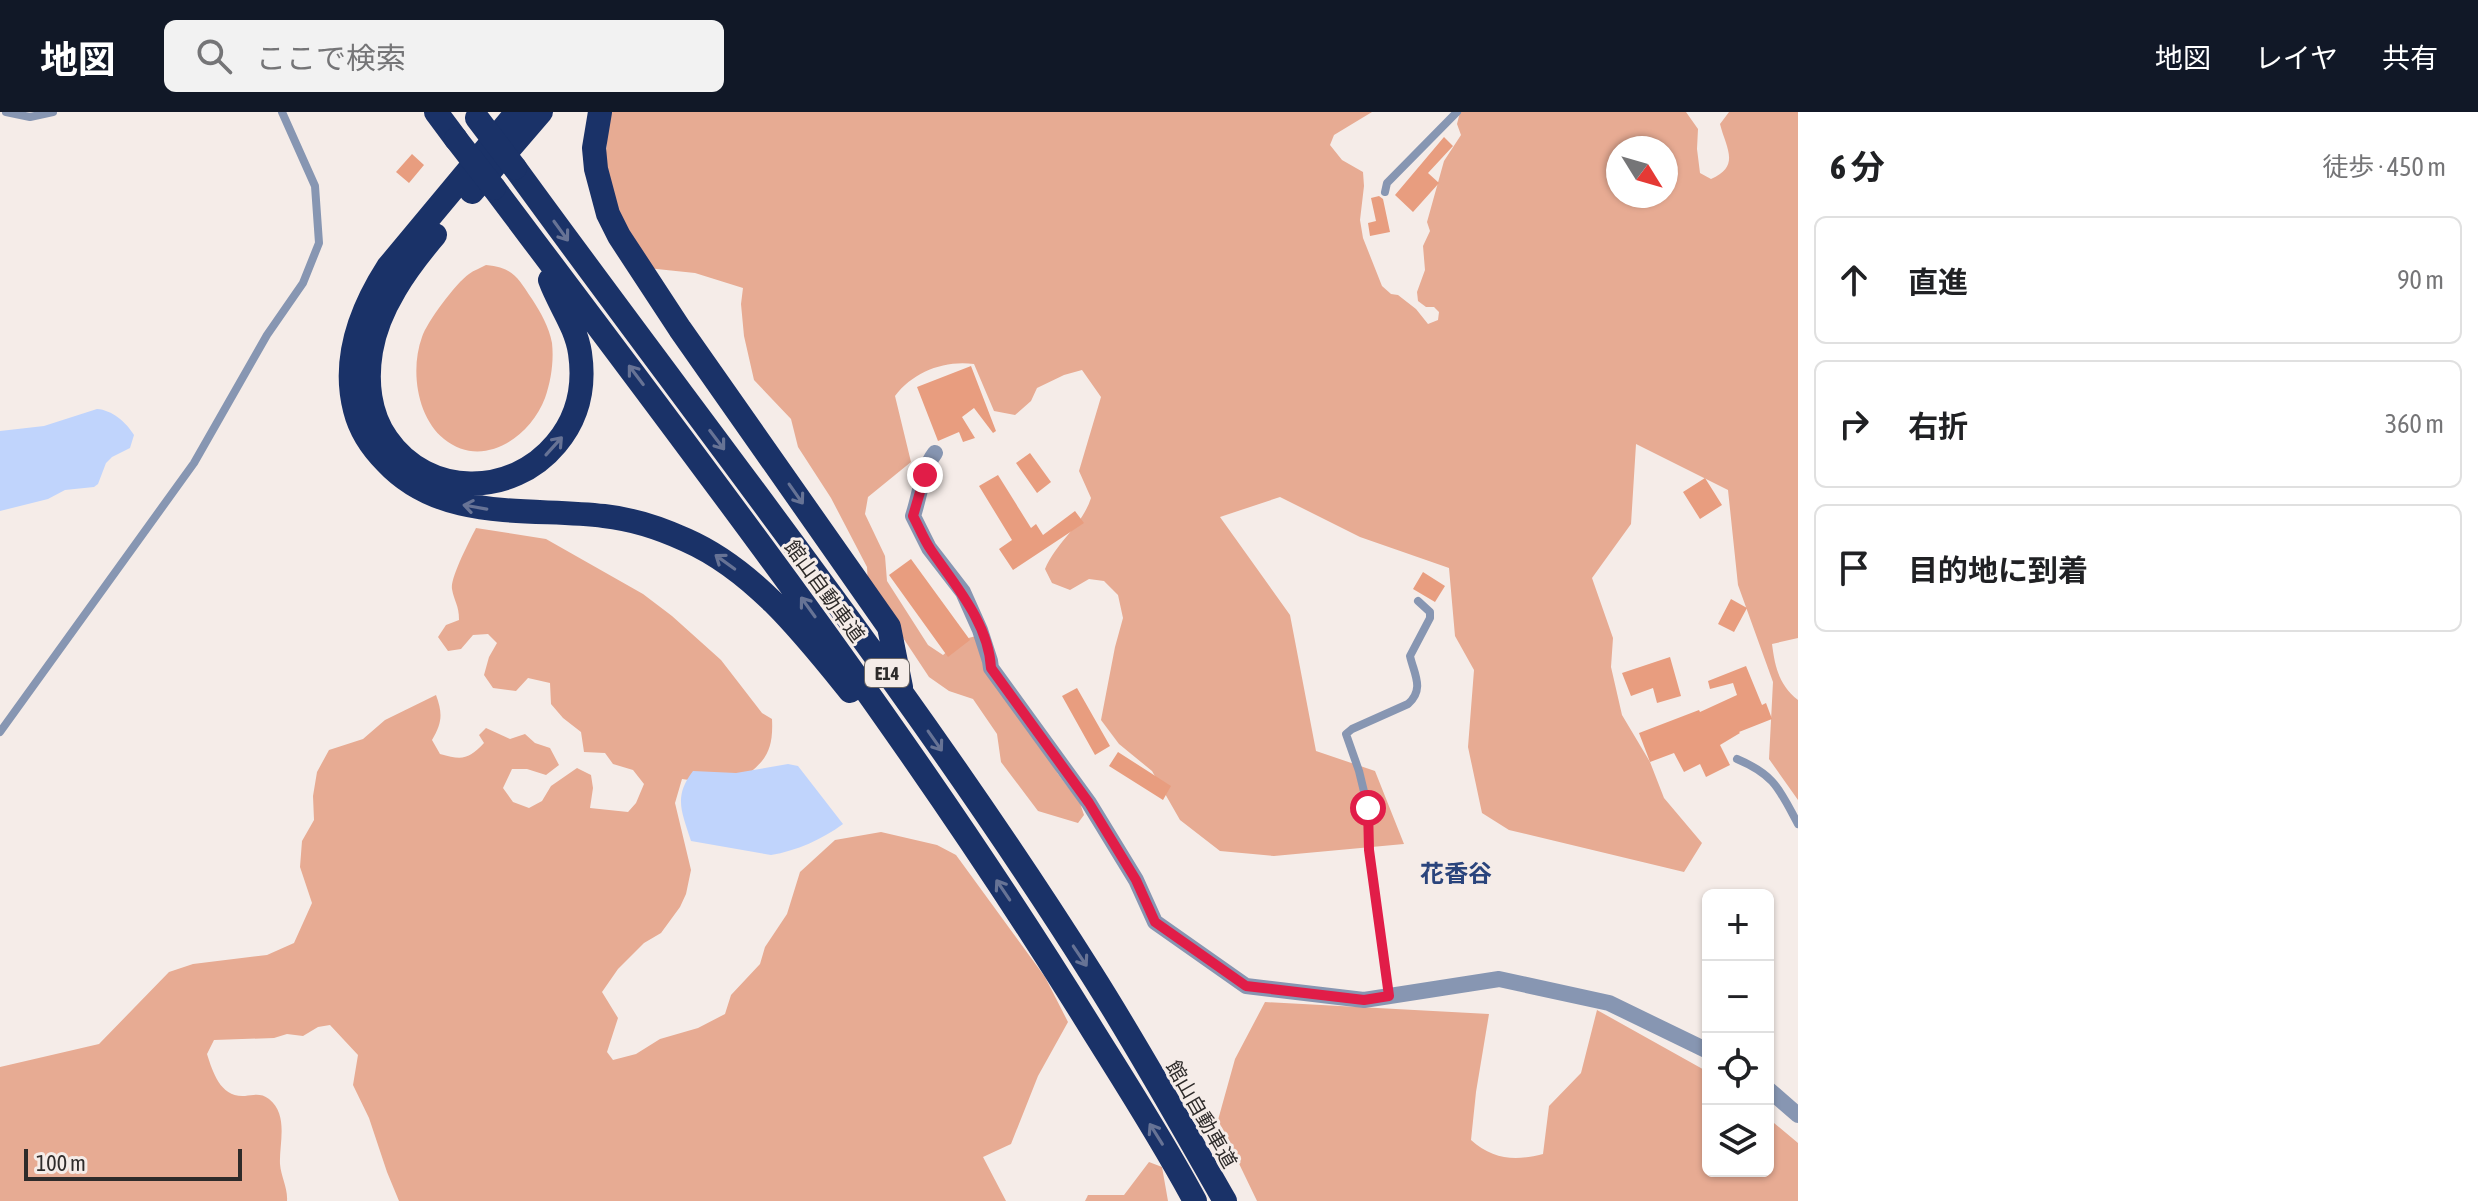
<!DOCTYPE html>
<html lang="ja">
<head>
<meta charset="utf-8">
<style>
	body { margin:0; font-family:"Asap Condensed","Noto Sans JP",sans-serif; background:#f2f2f2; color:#202124 }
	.controls { position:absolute; right:24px; bottom:24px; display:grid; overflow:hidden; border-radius:12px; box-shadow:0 2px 6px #0004 }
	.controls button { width:72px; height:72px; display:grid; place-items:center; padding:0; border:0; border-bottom:2px solid #e0e0e0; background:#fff; color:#202124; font:40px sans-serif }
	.compass { position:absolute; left:1606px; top:24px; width:72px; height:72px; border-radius:50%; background:#fff; box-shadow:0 2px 6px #0004; rotate:127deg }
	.scale { position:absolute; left:24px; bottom:20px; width:218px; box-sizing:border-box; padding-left:8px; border:4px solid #2e2b2a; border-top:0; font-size:22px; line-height:28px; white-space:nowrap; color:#2e2b2a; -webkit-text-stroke:6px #f5ece8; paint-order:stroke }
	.stop { position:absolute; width:24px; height:24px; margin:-18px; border:6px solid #e11d48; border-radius:50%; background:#fff }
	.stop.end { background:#e11d48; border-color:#fff; box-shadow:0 2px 8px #0008 }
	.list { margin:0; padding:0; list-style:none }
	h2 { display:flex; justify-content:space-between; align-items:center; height:104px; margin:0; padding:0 32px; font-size:34px }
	h2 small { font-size:26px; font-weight:400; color:#757577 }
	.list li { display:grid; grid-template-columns:52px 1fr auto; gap:24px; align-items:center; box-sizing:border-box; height:128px; margin:0 16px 16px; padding:0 16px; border:2px solid #e0e0e0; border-radius:12px }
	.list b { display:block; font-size:30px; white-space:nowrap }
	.list em { font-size:26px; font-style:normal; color:#757577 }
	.icon { flex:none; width:44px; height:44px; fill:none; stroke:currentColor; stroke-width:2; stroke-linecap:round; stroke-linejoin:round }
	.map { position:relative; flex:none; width:1798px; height:1089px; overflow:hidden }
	header { display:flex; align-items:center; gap:48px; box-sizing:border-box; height:112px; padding:0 40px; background:#111827; color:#fff }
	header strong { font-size:38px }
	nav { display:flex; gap:44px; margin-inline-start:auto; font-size:28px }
	.search { width:560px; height:72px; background:#f2f2f2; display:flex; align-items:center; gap:20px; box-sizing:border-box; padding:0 28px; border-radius:12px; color:#757577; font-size:30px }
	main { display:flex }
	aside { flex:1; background:#fff }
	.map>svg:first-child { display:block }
</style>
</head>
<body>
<header>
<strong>地図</strong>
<div class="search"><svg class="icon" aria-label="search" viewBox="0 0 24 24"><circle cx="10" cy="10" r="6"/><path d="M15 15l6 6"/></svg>ここで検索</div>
<nav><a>地図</a><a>レイヤ</a><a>共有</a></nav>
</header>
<main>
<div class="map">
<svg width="1798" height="1089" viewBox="0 0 1798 1089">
	<rect width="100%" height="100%" fill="#f5ece8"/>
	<path fill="#e7ab93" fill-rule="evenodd" d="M609 0H1372L1334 23 1330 33 1342 48 1363 60 1364 74 1360 108 1363 126 1382 174 1391 182 1398 183 1416 197 1428 212 1438 208 1439 200 1434 195H1426L1418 189 1417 180 1425 158 1423 134 1430 119 1427 110 1444 49 1461 23 1457 12 1460 0H1686L1698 17 1697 37 1700 61 1711 67C1741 54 1726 36 1720 12L1729 0H1798V526L1772 532C1775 555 1779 573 1798 588V688L1769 647 1773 570 1738 473 1728 378 1636 332 1631 412 1592 466 1613 526 1611 555 1622 603 1650 650 1664 686 1702 731 1684 760 1509 718 1482 701 1468 635 1474 558 1455 524 1449 456 1360 425 1280 385 1220 405 1290 503 1316 639 1375 659 1404 732 1274 744 1220 739 1180 708 1152 659 1119 632 1101 608 1115 535 1123 506 1118 483 1104 469 1089 467 1070 478 1052 471 1045 457C1057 429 1082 414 1091 386L1079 359 1101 285 1082 258 1064 263 1037 276 1031 289 1015 303 994 299 974 252C944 248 913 260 895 284L911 350 868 385 865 402 885 444 887 469 928 533 943 543 961 528 976 524 1058 662 1080 691 1084 703 1078 711 1038 699 1001 650 997 622 973 587 949 579 929 565 868 473 867 455 831 386 798 335 791 307 754 268 744 224 741 192 743 176 695 161 647 156 627 131 605 54ZM1618 36H1666V84H1618Z
		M486 153C514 156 517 165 532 187 541 201 549 215 552 231 554 249 551 269 545 286 530 326 482 358 444 327 417 305 410 258 422 225 427 210 456 171 469 162 474 158 481 156 486 153Z
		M476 416 546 427 643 482 672 504 721 548 762 601 772 607C774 646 761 652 732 674L682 667 675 691 691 758 686 782 680 795 661 821 644 831 618 857 602 880 618 906 607 940 613 948 636 942 660 927 698 916 725 902 731 883 760 852 765 835 787 802 800 760 835 728 881 720 937 733 956 743 1045 865 1068 910 1038 964 1011 1032 983 1045 1006 1089H399L387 1060 369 1006 353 973 358 943 330 913 318 915 303 924 287 922 274 926 214 928 207 942C213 961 221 986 245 984 254 983 261 981 269 987 289 1003 279 1032 280 1052 281 1065 288 1076 287 1089H0V955L99 932 169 860 193 852 267 843 294 831 312 791 300 755 302 729 314 708 313 684 317 660 329 638 363 627 385 608 436 583C443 602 442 611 432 628L440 642C462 648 468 648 484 631L479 623 486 616 510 627 525 622 535 631 550 636 559 653 546 663 527 657H512L503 676 513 690 529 696 542 689 551 674 577 656 591 663 593 676 590 696 628 700 636 691 644 672 633 658 613 652 605 641 584 640 581 620 563 606 551 592 550 571 528 566 516 579 493 576 484 563 489 545 497 531 488 522 473 523 461 537 448 539 438 525 446 513 459 508C459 493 454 489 452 477 450 466 470 428 476 416Z
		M1265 890 1489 902 1476 980 1471 1028C1493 1048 1516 1049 1543 1042L1549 994 1581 961 1597 898 1708 960V1059H1768V1006L1798 1031V1089H1257L1218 1008 1235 947Z
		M1149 1050 1162 1055 1168 1089H1085L1088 1083H1124Z"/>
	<path fill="#c0d4fc" d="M97 297C112 298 126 310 134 323L130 336 112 345 106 351 98 372 94 375 65 378 48 387 0 399V319L44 314Z
		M788 652 798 654 843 712C823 727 796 739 771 743L691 729C682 700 673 685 693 659L736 661Z"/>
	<path fill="#e89d7f" d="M1444 25 1453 34 1428 61 1439 71 1413 100 1395 83Z
		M412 42 424 53 409 71 396 60Z
		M1379 84 1383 87 1390 120 1370 124 1368 111 1376 109 1371 86Z
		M971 254 996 319 993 321 974 296 962 305 975 326 963 330 959 320 938 329 917 275Z
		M1030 341 1051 370 1037 381 1016 351Z
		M998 363 1031 416 1036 412 1043 423 1075 399 1084 411 1013 458 999 437 1012 428 979 374Z
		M1705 366 1722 393 1700 407 1683 380Z
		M911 447 970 528 948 545 889 463Z
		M1423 460 1445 474 1435 490 1413 477Z
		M1731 487 1747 496 1734 520 1718 512Z
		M1670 545 1681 584 1657 591 1653 576 1631 584 1622 561Z
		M1746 554 1762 593 1766 591 1772 607 1739 620 1740 621 1720 633 1730 653 1706 665 1700 652 1684 660 1674 641 1650 650 1639 621 1699 598 1700 600 1737 583 1733 571 1710 577 1708 569Z
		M1077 576 1110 634 1095 643 1062 584Z
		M1118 640 1171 674 1163 688 1109 654Z"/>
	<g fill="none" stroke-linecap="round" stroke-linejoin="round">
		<path stroke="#8796b2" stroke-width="8" d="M6 0 30 5 53 0
			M1385 80 1387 71 1457 0
			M0 620 194 351 267 223 303 171 319 131 315 74 282 0
			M1737 647C1775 663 1779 677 1798 712
			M1389 884 1369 738 1368 696 1359 659 1346 622 1352 617 1408 592C1425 577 1414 562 1410 544L1430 506V500L1418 489"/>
		<path stroke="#8796b2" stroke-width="16" d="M935 341C922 358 920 383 913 404L929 436 963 480 980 518 990 549 991 556 1089 691 1136 768 1155 810 1246 874 1364 888 1499 867 1609 891 1708 939
			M1768 977 1798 1003"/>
		<path stroke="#1a3268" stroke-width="24" d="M436 0 456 27
			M517 0 388 155C361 197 342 248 355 298 360 318 372 336 386 350 443 411 530 395 604 404 632 407 660 416 686 428 754 458 804 522 850 579
			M600 0 594 36 596 57 608 102 619 124 680 217 889 515 901 575
			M515 56C709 323 915 582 1091 861 1138 935 1181 1012 1225 1089
			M494 76C701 352 912 625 1093 919 1128 975 1164 1031 1195 1089
			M472 80 541 0
			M435 123C407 156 378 196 371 239 366 269 369 302 387 327 428 386 512 385 556 332 578 306 585 275 580 241 576 214 559 193 550 168"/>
		<path stroke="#1a3268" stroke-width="24" d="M477 6 515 56
			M456 27 494 76"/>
	</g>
	<defs><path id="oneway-shaft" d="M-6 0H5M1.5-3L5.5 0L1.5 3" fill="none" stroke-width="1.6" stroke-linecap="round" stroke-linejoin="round" transform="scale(2)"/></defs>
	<g stroke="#677395">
		<use href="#oneway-shaft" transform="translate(561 119) rotate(54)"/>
		<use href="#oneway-shaft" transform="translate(636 263) rotate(-127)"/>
		<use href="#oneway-shaft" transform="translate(717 328) rotate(53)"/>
		<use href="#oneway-shaft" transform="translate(554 334) rotate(-48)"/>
		<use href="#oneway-shaft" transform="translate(796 382) rotate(55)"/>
		<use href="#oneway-shaft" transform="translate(475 395) rotate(-170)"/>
		<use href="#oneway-shaft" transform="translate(725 450) rotate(-144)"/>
		<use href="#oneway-shaft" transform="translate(808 495) rotate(-126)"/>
		<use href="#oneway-shaft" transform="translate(935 629) rotate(55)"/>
		<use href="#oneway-shaft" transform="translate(1003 778) rotate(-124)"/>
		<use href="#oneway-shaft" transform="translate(1080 844) rotate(56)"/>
		<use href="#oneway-shaft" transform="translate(1156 1022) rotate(-122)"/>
	</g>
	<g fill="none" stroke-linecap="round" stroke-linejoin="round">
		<path stroke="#e11d48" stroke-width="10" d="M925 363 913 404C919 415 924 428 931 438 955 473 989 512 991 556L1089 691 1136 768 1155 810 1246 874 1364 888 1389 884 1369 738 1368 696"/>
	</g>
	<g text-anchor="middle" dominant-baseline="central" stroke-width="6" stroke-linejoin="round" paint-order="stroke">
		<rect fill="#f5ece8" stroke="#6a6563" stroke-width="2" x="865" y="547" width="44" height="28" rx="6"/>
		<g font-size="18" font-weight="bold" fill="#2e2b2a">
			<text x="887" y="561">E14</text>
		</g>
		<g font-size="20" fill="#2e2b2a" stroke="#f5ece8">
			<text transform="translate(825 479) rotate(54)">館山自動車道</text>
			<text transform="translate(1202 1002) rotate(60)">館山自動車道</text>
		</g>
		<g font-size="24" font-weight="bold" fill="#2a447c" stroke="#f5ece8">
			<text x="1456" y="761">花香谷</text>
		</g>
	</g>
</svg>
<div class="controls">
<button>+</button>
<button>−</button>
<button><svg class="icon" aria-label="locate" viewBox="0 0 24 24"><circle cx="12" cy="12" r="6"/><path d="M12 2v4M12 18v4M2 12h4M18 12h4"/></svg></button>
<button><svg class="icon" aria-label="layers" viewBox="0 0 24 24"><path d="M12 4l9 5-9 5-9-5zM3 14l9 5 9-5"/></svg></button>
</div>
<svg class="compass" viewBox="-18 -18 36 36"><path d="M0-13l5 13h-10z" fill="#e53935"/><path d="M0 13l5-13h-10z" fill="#757577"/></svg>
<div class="scale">100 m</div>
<div class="stop" style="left:1368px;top:696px"></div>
<div class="stop end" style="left:925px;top:363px"></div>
</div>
<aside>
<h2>6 分<small>徒歩 · 450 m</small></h2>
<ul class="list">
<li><svg class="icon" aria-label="ahead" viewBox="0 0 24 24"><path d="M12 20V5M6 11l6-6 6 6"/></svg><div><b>直進</b></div><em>90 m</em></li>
<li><svg class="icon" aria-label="right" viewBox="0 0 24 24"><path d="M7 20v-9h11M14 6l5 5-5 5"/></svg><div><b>右折</b></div><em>360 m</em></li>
<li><svg class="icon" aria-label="arrive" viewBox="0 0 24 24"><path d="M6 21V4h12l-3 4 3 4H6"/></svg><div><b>目的地に到着</b></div></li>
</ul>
</aside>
</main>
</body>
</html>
